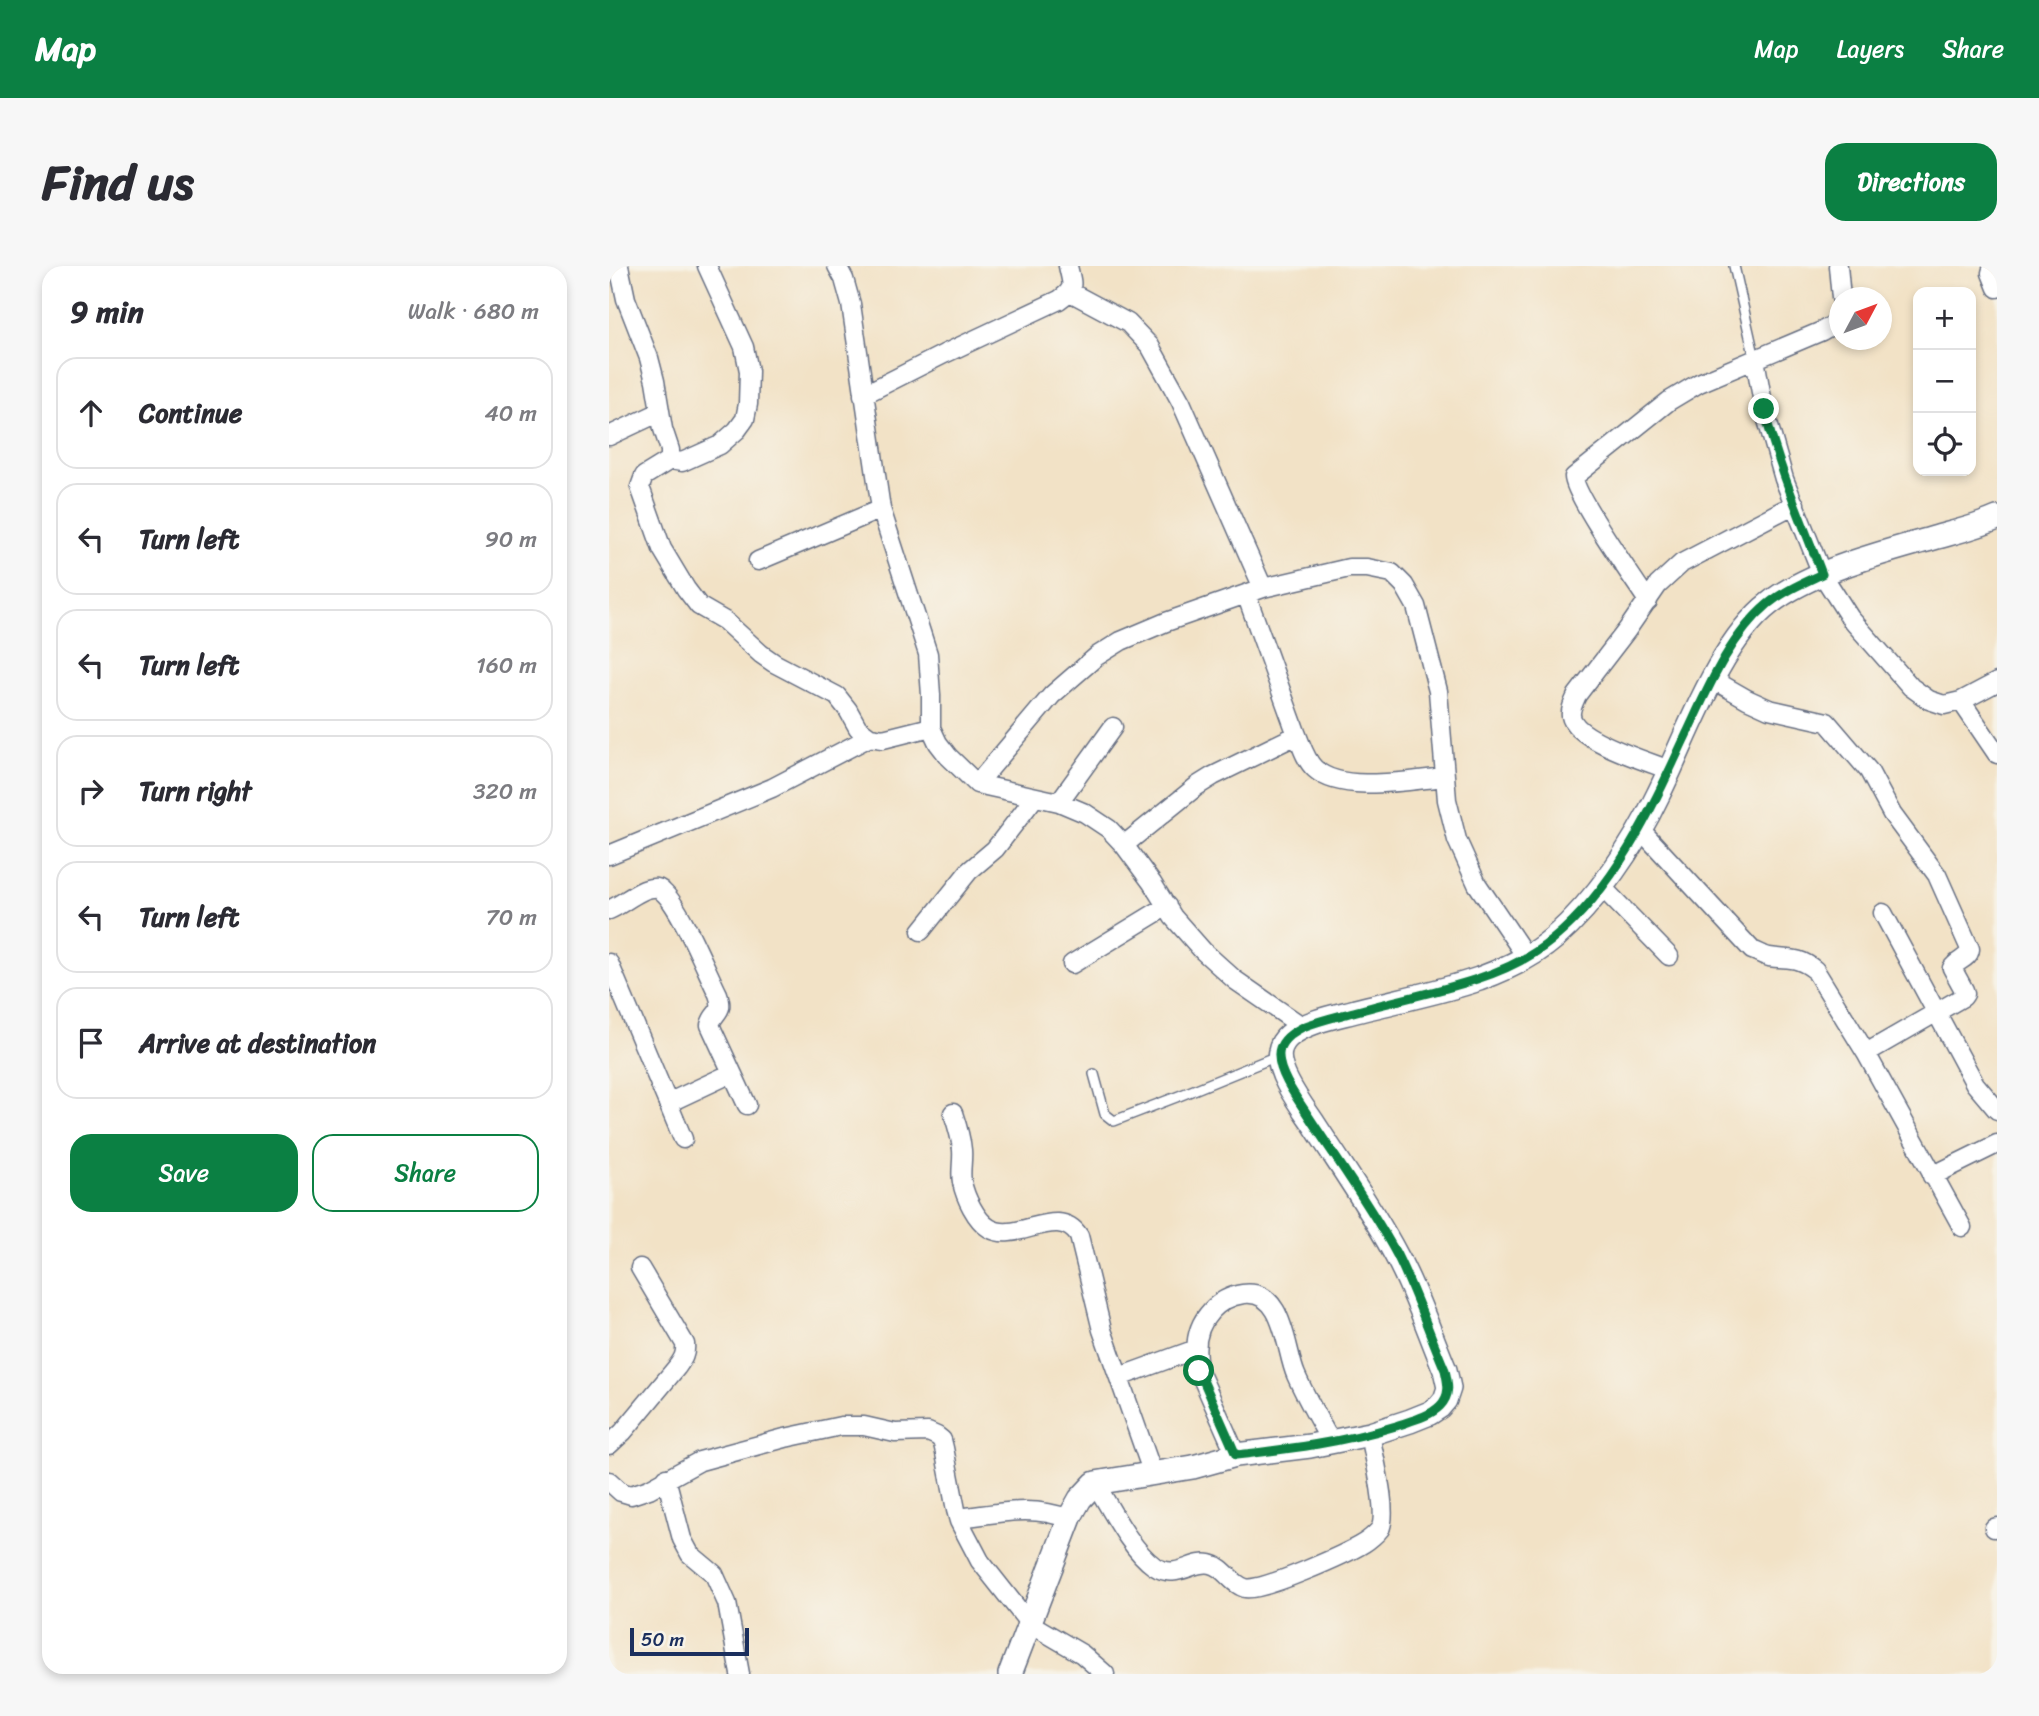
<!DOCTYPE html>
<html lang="en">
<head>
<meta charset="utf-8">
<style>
	body { margin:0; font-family:Sriracha,sans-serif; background:#f7f7f7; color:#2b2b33 }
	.controls { position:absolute; right:21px; top:21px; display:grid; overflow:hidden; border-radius:14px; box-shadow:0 4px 10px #0003 }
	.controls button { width:63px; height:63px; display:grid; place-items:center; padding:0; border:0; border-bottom:2px solid #e1e1e2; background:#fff; color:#2b2b33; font:35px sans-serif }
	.compass { position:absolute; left:1220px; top:21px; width:63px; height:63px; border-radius:50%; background:#fff; box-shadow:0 4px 10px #0003; rotate:49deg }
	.scale { position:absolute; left:21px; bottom:18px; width:119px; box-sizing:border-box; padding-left:7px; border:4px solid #1b2f5e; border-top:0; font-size:19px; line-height:24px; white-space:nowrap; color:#1b2f5e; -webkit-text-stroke:5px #f7f3e8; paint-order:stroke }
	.stop { position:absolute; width:21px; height:21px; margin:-16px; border:5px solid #0b8043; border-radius:50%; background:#fff }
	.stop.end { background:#0b8043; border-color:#fff; box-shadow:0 2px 7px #0008 }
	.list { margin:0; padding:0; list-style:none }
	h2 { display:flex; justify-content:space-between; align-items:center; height:91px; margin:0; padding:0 28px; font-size:30px }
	h2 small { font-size:23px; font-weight:400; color:#7c7c81 }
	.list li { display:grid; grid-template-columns:46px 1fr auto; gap:21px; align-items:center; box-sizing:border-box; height:112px; margin:0 14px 14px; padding:0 14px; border:2px solid #e1e1e2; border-radius:21px }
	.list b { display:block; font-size:26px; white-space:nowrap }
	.list em { font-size:23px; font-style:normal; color:#7c7c81 }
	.actions { display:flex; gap:14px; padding:21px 28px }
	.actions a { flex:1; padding:16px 0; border:2px solid #0b8043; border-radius:21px; text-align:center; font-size:24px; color:#0b8043 }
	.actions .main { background:#0b8043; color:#fff }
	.icon { flex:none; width:38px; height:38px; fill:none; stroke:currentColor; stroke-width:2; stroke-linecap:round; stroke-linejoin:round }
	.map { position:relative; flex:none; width:1388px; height:1408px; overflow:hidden; border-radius:21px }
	header { display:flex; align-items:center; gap:42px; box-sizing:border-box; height:98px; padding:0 35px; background:#0b8043; color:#fff }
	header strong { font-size:33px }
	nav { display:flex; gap:38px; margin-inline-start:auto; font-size:24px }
	.intro { display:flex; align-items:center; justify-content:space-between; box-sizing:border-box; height:168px; padding:0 42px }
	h1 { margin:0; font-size:49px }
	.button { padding:18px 32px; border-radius:21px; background:#0b8043; color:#fff; font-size:24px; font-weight:700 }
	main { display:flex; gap:42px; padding:0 42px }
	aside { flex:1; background:#fff; border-radius:21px; box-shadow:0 4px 10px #0003 }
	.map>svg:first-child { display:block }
</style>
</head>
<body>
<header>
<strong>Map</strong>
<nav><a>Map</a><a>Layers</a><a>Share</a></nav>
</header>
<div class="intro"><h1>Find us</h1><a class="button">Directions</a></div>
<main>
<aside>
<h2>9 min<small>Walk · 680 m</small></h2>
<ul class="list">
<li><svg class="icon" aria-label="ahead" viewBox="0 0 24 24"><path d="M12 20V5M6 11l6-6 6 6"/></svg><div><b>Continue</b></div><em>40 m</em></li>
<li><svg class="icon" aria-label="left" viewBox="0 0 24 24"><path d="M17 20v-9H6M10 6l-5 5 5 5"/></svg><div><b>Turn left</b></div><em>90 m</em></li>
<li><svg class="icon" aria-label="left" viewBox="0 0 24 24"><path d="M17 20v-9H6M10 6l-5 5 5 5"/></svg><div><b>Turn left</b></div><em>160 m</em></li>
<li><svg class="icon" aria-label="right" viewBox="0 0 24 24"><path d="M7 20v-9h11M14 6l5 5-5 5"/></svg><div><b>Turn right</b></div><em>320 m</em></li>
<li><svg class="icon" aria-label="left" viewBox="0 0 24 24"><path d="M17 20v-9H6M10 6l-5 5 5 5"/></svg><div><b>Turn left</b></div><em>70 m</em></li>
<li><svg class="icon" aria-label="arrive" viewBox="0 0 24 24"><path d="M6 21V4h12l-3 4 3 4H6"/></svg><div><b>Arrive at destination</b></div></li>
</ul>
<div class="actions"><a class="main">Save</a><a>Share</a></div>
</aside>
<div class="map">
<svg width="1388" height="1408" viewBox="0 0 1388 1408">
	<rect width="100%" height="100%" fill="#f7f3e8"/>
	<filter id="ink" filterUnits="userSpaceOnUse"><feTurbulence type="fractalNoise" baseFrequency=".0143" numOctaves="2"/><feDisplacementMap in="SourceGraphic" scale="14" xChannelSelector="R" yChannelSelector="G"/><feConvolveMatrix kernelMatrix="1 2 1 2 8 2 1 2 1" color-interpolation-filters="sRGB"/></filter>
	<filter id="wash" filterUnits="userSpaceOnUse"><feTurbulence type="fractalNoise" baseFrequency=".00686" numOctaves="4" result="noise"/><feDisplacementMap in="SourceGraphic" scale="28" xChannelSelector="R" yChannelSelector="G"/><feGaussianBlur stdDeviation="1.57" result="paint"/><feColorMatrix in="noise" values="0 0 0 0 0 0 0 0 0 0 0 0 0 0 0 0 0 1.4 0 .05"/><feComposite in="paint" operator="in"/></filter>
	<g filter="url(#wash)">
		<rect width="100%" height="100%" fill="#f2e2c6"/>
	</g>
	<g filter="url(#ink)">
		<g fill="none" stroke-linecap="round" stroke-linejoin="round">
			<g stroke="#666e82" stroke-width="12">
				<path id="lane" d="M1125 0 1146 93
					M485 808 496 848 505 855 570 830 668 790"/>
			</g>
			<g stroke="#666e82" stroke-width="21">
				<path id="street" d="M10 0 17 33 40 92 46 115 54 163 61 184V194L35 210 31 221 53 283 77 323 90 340 116 355 152 388 165 397 228 430 239 444 249 462 261 471 274 473 322 461
					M228 0 235 13 242 38 272 243 319 388 322 429V462L329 477 339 490 368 518 450 536 476 547 500 563 515 579 543 617 564 651 594 685 626 714 694 761
					M1229 0 1232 32
					M1384 0 1382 7 1388 22
					M461 26 519 57 541 80 572 136 654 322
					M1146 93 1155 143 1175 213 1213 308 1241 352 1302 421 1320 434 1335 439 1352 435 1388 416
					M254 129 335 88 450 34C467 22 463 19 459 0
					M0 170 51 146
					M61 194 73 196 111 179 128 164 136 153 139 138 140 105 135 81 98 0
					M149 295 272 243
					M637 328 688 469C693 481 697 495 706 503 733 528 802 514 836 511
					M1039 335C1026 315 965 229 965 211L1060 135 1090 117 1213 65 1225 58 1230 53
					M1103 413 1138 433 1160 443 1218 456 1260 505 1283 548 1328 609 1361 683C1360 693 1348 694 1343 702L1355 724 1356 728 1354 731 1257 787
					M1352 435 1388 488
					M1061 504C1040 496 966 474 962 450 961 443 965 436 968 429L1018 364 1049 319 1073 297 1186 238
					M368 518 443 429 488 390 512 375 557 356 654 322 740 302H758L783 307 795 319 807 340 829 425 838 534 848 574 868 618 918 692
					M450 536 504 461
					M1031 563 1143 684C1149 686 1155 690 1160 691 1180 694 1189 690 1206 704L1257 787 1353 961
					M515 579 588 520 604 510 688 469
					M0 589 163 522 261 471
					M992 620 1060 690
					M0 644C13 639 31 622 44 622 48 621 52 623 54 626 71 640 98 706 109 728 116 748 105 744 101 759L138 839
					M1274 647 1366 818 1388 844
					M312 665 360 605 386 583 426 531
					M0 697 74 873
					M463 698 558 640
					M59 837 123 807
					M344 847C348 859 352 872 353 884 354 895 351 906 353 916 356 931 367 954 380 962 408 979 449 937 470 970L493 1064 544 1208
					M1323 910 1388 878
					M510 1111 587 1083
					M0 1179 14 1166 68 1101C74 1093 77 1088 76 1078L31 1002
					M627 1189 590 1105C585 1084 586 1062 602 1045 610 1036 621 1030 634 1028 676 1022 676 1085 687 1109 697 1132 710 1154 722 1176
					M57 1212 73 1273 81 1288 105 1308 118 1337 131 1408
					M0 1215 12 1226 22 1229 40 1223 91 1195 176 1172 232 1160H255L286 1167 319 1166 328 1170 333 1174 335 1182 347 1244 350 1255 371 1295 420 1357 473 1388 496 1408
					M486 1217C501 1241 522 1284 545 1300 568 1315 583 1294 601 1298 616 1301 622 1318 636 1322 651 1327 739 1287 755 1277 760 1274 768 1267 771 1263 780 1247 764 1187 761 1168
					M349 1252C388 1248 422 1238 460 1253
					M1385 1262 1388 1261"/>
			</g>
			<g stroke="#666e82" stroke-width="26">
				<path id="secondary" d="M401 1408 462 1249 471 1233 486 1217 584 1201 627 1189 701 1180 761 1168 801 1155 821 1147 830 1141 836 1134 840 1122 836 1104C820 1066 807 1025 787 989 762 942 732 900 703 855 692 839 666 805 671 785 672 779 676 773 681 769 698 756 723 751 743 746 785 735 829 727 870 713 897 703 923 691 945 672 987 635 1025 580 1049 529 1078 471 1109 377 1161 337 1201 305 1276 286 1325 272 1346 266 1368 261 1388 252"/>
			</g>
			<use href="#lane" stroke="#fff" stroke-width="9"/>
			<use href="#street" stroke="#fff" stroke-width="18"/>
			<use href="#secondary" stroke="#fff" stroke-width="23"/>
		</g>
	</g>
	<g fill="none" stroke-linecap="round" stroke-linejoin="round" filter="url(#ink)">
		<path stroke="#0b8043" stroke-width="9" d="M590 1105 627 1189C681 1183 735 1176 787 1160 801 1155 820 1151 831 1140 842 1129 839 1117 836 1104 820 1067 806 1025 788 989 762 941 730 897 700 851 690 835 670 809 670 790 669 777 682 767 694 761 711 754 730 750 748 745 788 734 829 726 868 713 896 704 921 692 943 674 1008 621 1044 540 1078 467 1099 422 1120 371 1159 338 1175 325 1194 317 1213 308 1192 253 1169 200 1155 143"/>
	</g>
</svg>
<div class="controls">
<button>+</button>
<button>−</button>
<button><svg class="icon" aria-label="locate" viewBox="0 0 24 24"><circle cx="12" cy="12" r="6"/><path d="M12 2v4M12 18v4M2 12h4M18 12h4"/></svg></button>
</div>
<svg class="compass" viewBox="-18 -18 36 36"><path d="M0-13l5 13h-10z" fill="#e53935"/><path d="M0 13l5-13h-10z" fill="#7c7c81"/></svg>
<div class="scale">50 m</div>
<div class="stop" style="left:590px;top:1105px"></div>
<div class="stop end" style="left:1155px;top:143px"></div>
</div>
</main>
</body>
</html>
